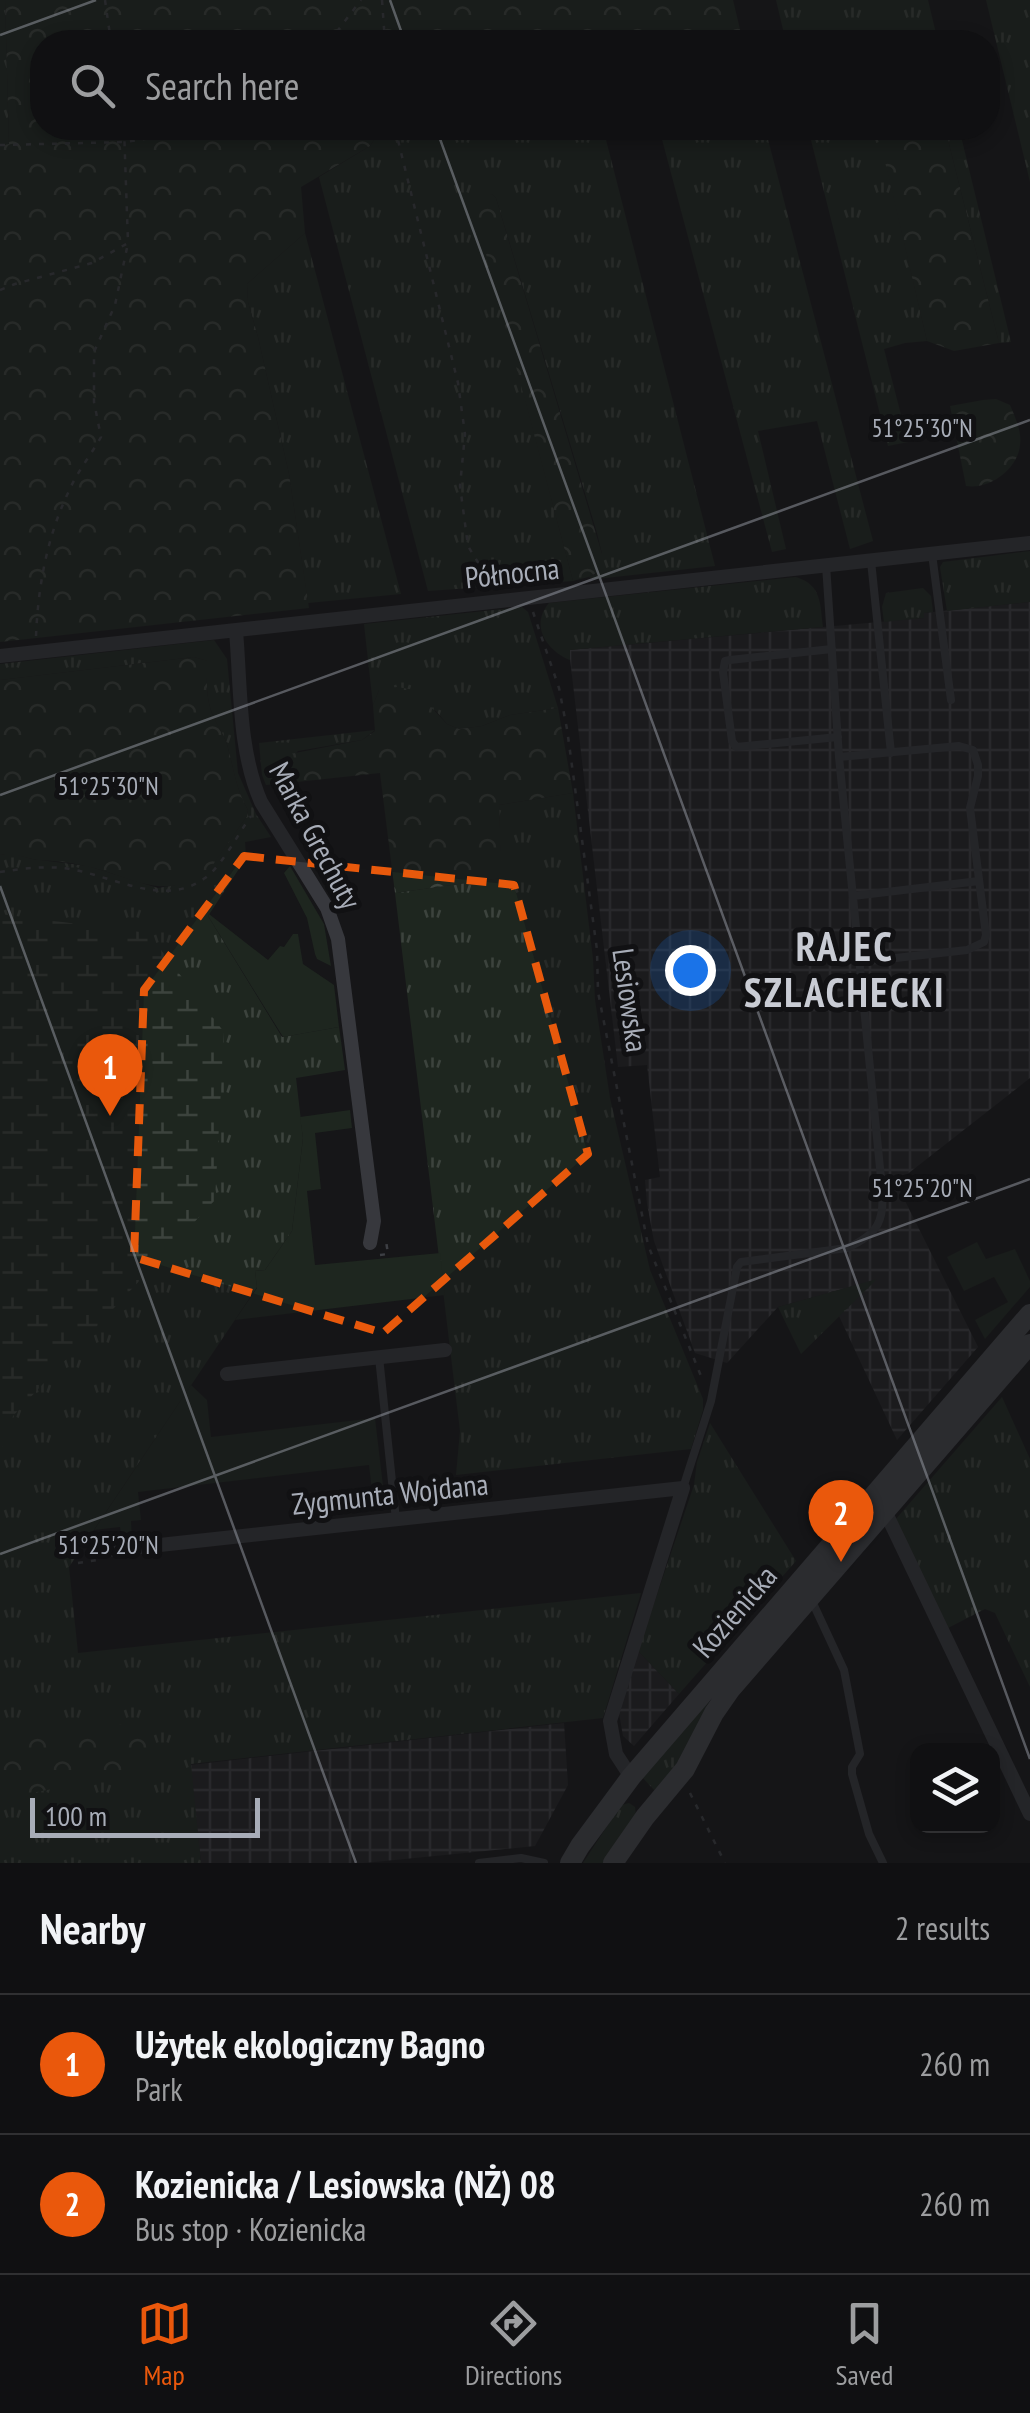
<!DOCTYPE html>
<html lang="en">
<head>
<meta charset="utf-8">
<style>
	body { margin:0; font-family:"PT Sans Narrow",sans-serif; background:#19191b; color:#f1f3f6 }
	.controls { position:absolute; right:30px; bottom:30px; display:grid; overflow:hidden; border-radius:20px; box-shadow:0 5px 15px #0003 }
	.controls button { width:90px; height:90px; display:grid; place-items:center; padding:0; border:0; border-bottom:2px solid #303032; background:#101012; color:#f1f3f6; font:50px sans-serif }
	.scale { position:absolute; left:30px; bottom:25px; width:230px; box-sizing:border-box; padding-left:10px; border:5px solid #a8adb8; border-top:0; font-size:28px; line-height:35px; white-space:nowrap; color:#a8adb8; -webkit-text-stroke:8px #111113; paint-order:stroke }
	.you { position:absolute; left:690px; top:970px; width:35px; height:35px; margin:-25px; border:8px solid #fff; border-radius:50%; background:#1a73e8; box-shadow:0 0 0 15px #1a73e833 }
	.badge { display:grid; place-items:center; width:65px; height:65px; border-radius:50%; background:#ea580c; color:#fff; font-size:32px; font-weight:700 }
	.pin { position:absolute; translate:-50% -82px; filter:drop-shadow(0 2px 5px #0008) }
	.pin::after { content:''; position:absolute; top:52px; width:35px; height:30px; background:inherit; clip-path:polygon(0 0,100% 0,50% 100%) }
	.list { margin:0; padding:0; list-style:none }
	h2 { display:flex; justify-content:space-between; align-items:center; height:130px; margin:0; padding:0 40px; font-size:42px }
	h2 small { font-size:32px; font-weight:400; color:#9c9d9f }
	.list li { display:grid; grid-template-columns:65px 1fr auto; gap:30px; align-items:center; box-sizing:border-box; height:140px; padding:0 40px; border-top:2px solid #303032 }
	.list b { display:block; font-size:38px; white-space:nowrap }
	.list p { margin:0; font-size:32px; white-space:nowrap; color:#9c9d9f }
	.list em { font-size:32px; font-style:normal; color:#9c9d9f }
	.icon { flex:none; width:55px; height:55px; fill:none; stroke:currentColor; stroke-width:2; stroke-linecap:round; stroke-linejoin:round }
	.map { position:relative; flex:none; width:1030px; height:1863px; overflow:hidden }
	.search { position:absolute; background:#101012; box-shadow:0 5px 15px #0003; left:30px; right:30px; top:30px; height:110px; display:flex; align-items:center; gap:25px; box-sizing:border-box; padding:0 35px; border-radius:40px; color:#9c9d9f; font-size:38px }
	.sheet { height:410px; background:#101012 }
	nav { display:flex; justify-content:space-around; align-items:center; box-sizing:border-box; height:140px; border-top:2px solid #303032; background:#101012; font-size:28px; color:#9c9d9f }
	nav a { display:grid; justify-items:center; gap:5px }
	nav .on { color:#ea580c }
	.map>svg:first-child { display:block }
</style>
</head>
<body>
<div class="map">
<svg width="1030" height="1863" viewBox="0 0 1030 1863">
	<defs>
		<pattern id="industrial-grid" width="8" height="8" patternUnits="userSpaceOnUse" patternTransform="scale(2.5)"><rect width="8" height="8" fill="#222225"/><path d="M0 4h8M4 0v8" fill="none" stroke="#3f3f43"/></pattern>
		<pattern id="grass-tufts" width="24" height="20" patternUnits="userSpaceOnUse" patternTransform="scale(2.5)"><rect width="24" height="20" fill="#1e261f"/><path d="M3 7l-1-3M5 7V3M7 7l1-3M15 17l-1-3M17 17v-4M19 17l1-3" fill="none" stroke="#3c433d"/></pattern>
		<pattern id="forest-crowns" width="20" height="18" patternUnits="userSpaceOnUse" patternTransform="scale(2.5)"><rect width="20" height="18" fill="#1e261f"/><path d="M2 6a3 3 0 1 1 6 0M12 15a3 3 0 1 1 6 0" fill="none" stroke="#3c433d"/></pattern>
		<pattern id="wetland-marsh" width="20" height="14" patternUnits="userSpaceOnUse" patternTransform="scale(2.5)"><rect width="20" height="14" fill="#1e261f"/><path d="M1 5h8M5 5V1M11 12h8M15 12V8" fill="none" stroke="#3c433d"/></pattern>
	</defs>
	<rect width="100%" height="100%" fill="#161618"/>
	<path fill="url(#industrial-grid)" d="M1030 602V1078L896 1183 978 1347 897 1440 839 1316 875 1280 778 1307 727 1363 695 1353 654 1241 647 1204 645 1180 660 1177 647 1065 618 1067 569 650 924 618V613Z
		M638 1651 679 1694 634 1746 623 1736 619 1713Z
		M564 1723 568 1785 535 1846 364 1863H201L190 1765Z"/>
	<path fill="url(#grass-tufts)" d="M0 0H5L9 145 0 146Z
		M776 0H928L938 42H786Z
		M986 0H1030V182Z
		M382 128H603L715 566 596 579 588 577 596 574 602 554 597 533 496 198 492 194 474 205 573 581 428 591 319 177 370 146Z
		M659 128H765L873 541 850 549 817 421 758 431 786 549 772 552Z
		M808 128H912L879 133 927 341 905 343 884 349 908 442 888 446Z
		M945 128H959L1011 342 999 343Z
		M305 233 401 594 308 603 289 474 258 337 248 302 247 284Z
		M1030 551V602L947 611 940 567 943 562Z
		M796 577C822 585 820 604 823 627L570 650V660C546 650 530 625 549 603Z
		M923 588 931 596 933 612 924 613V618L884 622 882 607 886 593Z
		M522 607 528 612 558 708 510 715 482 726 459 729 447 724 436 711 379 690 373 705 364 624Z
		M214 640 227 659 238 773 256 814 271 837 245 842 246 858 208 916 282 1037 339 1027 345 1070 296 1078 303 1138 292 1231 265 1270 255 1271 257 1287 69 1567 78 1653 641 1593 603 1718 191 1764 201 1863H0V855L11 853 32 859 88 866 158 888 176 885 205 875 247 816 248 810C236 790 234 770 228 748 225 736 219 729 214 718 206 701 206 680 207 661L194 657 0 680V664Z
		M375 730 362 740 298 751 280 770 278 784 266 785 262 775 259 743Z
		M573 793 593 959 595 1000 610 1098 650 1270 703 1399V1410L691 1449 456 1475 460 1431 395 893 501 878 499 805Z
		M877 1279 867 1289 801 1354 778 1307Z
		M1002 1397 1030 1459V1687L995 1613 985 1609 948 1628 895 1520Z
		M710 1423 796 1561 679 1694 638 1651 694 1485 697 1462Z
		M708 1701 709 1702 683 1756 655 1791 642 1777Z
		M629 1803 635 1807 636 1816 604 1863H583L617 1811 622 1805Z"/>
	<path fill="url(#forest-crowns)" d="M5 0H733L743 42H42V128H382L370 146 301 187 305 233 247 284 248 302 258 337 289 474 309 608 0 642V146L9 144Z
		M912 128H945L999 343 954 351 927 341 878 132Z
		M492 194 496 198 602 554C602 576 592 576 573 581L473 205 481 197Z
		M983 400 996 399 1010 405C1015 417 1022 431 1020 445 1018 469 989 490 966 486L950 406Z
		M194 657 208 661C206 680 206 701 214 718 219 728 225 736 228 748 234 770 236 789 248 810L247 816 205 876C156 900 132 876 85 866 69 862 54 861 38 860 24 858 14 852 0 855V680Z
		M397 687 415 690 447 724 459 729 482 726 510 715 558 708 573 793 499 805 502 878 395 893 380 773 278 784 280 770 290 754 362 740 375 731 373 705 379 690Z
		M142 1723 151 1767 115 1777 0 1799V1735Z"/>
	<path fill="url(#wetland-marsh)" d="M0 914 148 933 224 1032 215 1200 13 1416 0 1453Z"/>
	<path fill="#1e261f" d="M290 866 324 924 331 966 317 959 315 954 307 918 284 873Z
		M209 914 268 960 280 946 284 947 293 934H298L303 964 334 985 339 1027 283 1037 208 916Z
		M350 1110 352 1128 315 1133 321 1189 307 1191 315 1265 440 1253 445 1295 235 1320 257 1288 255 1271 265 1270 292 1231 303 1138 300 1117Z
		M977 1242 986 1259 1015 1249 1030 1281V1287L985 1339 975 1320 1008 1302 994 1277 964 1291 947 1257Z
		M191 1385 207 1400 211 1437 375 1418 384 1494 374 1508 369 1465 138 1492 141 1520 131 1521 132 1539 121 1534 120 1527 94 1530Z"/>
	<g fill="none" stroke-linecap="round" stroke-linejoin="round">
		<path stroke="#3d3f44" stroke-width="2.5" stroke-dasharray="5 8" stroke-linecap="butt" d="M105 0 111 42
			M382 0 385 42
			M329 42 361 0
			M395 128 458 383 465 434 460 486 468 546 493 587
			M0 145 126 142 215 128
			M0 290 15 284 92 263 128 243 124 128
			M533 612 559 688 567 729 597 950 598 992 648 1245 703 1381
			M36 636C38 587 47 536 69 491 77 472 91 455 101 437L94 402V352L115 305 128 243
			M0 872C20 869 41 866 62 868 107 872 162 910 205 878 222 866 238 834 251 816
			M380 1255 388 1254 386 1241
			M78 1563 98 1560
			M690 1793 725 1863"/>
		<path stroke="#37383d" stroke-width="8" d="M932 554 951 700
			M871 561 891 753
			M832 649 730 660 725 661 723 672 732 741 736 747 838 737
			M839 757 959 746 973 750 978 765V776L970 808 986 935 984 942 967 950 860 962
			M853 896 979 881
			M379 1357 396 1520
			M683 1488 711 1401 737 1267 741 1262 847 1248C878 1234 885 1221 882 1188L839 757 826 565
			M811 1599 844 1670 860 1754 852 1767V1774L869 1834 883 1863
			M479 1863 521 1858 544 1863"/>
		<path stroke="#37383d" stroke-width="14" d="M236 631C241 688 238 749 261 802L327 908 338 939 374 1221 370 1243
			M0 656 1030 543
			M227 1374 445 1350
			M885 1511 1030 1814
			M103 1546 114 1550 683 1488 610 1721 616 1754 631 1777"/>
		<path stroke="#45474d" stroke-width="20" d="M570 1863 580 1846 631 1777 1030 1314
			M613 1863 645 1817 685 1769 714 1713 730 1690 1030 1344"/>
	</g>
	<path d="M0 0H1030V1863H0ZM244 856 514 885 588 1154 383 1333 134 1257 144 990Z" fill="#161618" fill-opacity=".55" fill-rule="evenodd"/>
	<path fill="none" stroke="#e8590c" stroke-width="8" stroke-dasharray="20 12" stroke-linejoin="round" d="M244 856 514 885 588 1154 383 1333 134 1257 144 990Z"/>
	<path fill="none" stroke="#a8adb8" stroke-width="2.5" stroke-opacity="0.45" d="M390 0 405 42M0 35 96 0M436 128 1030 1759M0 795 1030 420M0 886 356 1863M0 1554 1030 1179"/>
	<g text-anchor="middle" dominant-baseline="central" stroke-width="10" stroke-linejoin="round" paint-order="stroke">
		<g font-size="30" fill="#a8adb8" stroke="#111113">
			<text transform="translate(512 572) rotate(-6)">Północna</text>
			<text transform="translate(316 835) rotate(62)">Marka Grechuty</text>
			<text transform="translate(631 1000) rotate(82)">Lesiowska</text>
			<text transform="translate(390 1493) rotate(-6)">Zygmunta Wojdana</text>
			<text transform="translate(734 1611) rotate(-49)">Kozienicka</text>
		</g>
		<g font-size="40" font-weight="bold" letter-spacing="2.5" fill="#c9ccd4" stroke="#111113">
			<text x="845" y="946">RAJEC<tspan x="845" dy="46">SZLACHECKI</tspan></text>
		</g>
	</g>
	<g font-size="25" text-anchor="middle" fill="#a8adb8" stroke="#111113" stroke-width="10" stroke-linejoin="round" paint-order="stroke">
		<text x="922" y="437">51°25'30"N</text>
		<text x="108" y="795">51°25'30"N</text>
		<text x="922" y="1197">51°25'20"N</text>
		<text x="108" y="1554">51°25'20"N</text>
	</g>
</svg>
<div class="controls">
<button><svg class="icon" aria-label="layers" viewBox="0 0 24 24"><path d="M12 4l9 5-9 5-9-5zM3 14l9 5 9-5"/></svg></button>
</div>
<div class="scale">100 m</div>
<div class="you"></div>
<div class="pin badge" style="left:110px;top:1116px">1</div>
<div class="pin badge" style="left:841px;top:1562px">2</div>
<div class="search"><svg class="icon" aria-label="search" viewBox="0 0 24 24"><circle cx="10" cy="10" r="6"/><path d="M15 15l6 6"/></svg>Search here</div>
</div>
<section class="sheet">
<h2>Nearby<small>2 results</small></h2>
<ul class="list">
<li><span class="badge">1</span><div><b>Użytek ekologiczny Bagno</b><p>Park</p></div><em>260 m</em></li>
<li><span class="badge">2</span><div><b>Kozienicka / Lesiowska (NŻ) 08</b><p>Bus stop · Kozienicka</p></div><em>260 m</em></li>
</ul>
</section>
<nav>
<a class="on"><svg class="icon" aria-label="map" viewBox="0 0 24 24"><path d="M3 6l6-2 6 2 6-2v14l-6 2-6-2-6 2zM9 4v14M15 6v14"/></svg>Map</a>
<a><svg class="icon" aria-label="directions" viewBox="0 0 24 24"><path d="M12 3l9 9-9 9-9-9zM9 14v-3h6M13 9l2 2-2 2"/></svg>Directions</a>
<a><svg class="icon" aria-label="saved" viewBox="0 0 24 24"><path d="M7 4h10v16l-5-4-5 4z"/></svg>Saved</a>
</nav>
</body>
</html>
